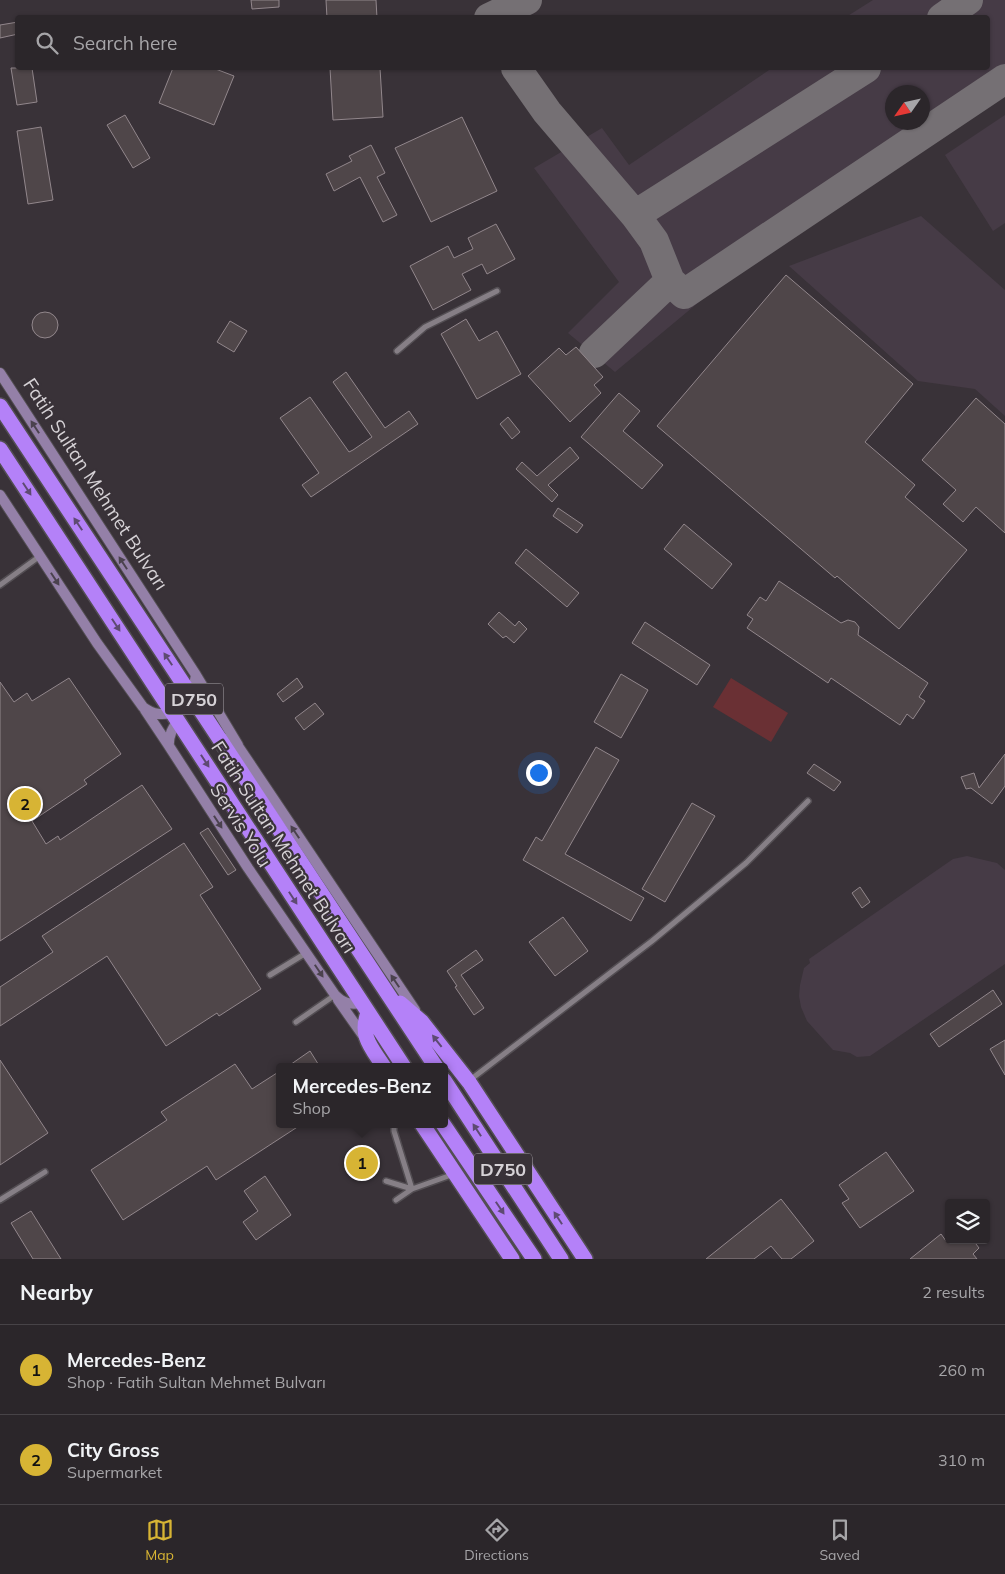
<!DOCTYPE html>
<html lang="en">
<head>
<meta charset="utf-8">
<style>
	body { margin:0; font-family:Mulish,sans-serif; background:#373236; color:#f1f3f6 }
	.controls { position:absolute; right:15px; bottom:15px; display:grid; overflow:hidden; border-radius:5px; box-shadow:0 1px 4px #0004 }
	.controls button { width:45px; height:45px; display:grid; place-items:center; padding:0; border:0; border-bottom:1px solid #474347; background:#2b262a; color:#f1f3f6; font:25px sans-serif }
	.compass { position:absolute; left:885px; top:85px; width:45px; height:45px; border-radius:50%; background:#2b262a; box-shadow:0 1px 4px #0004; rotate:236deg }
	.you { position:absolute; left:538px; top:772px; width:18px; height:18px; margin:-12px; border:4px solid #fff; border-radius:50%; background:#1a73e8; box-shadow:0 0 0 8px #1a73e833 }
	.badge { display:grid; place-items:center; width:32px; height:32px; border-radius:50%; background:#d7b434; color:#111; font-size:16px; font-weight:700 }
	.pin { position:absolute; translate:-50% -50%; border:2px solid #fff; box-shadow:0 1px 5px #0006 }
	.popup { position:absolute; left:276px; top:1063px; width:172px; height:65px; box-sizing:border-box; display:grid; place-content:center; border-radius:5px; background:#2b262a; filter:drop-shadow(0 1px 4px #0005); font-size:16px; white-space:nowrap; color:#a6a5a8 }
	.popup b { font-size:19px; color:#f1f3f6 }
	.popup::after { content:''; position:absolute; left:50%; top:100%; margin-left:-10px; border:10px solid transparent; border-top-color:#2b262a }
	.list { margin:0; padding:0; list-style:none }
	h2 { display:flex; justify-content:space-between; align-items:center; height:65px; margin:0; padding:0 20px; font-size:21px }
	h2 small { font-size:16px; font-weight:400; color:#a6a5a8 }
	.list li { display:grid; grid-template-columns:32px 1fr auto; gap:15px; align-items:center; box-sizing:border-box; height:90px; padding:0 20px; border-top:1px solid #474347 }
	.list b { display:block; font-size:19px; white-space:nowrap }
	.list p { margin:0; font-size:16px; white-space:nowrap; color:#a6a5a8 }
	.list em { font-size:16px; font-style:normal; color:#a6a5a8 }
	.icon { flex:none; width:28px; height:28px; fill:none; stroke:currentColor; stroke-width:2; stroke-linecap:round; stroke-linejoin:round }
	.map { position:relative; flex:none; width:1005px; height:1259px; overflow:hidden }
	.search { position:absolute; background:#2b262a; box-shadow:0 1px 4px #0004; left:15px; right:15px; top:15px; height:55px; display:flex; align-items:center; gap:12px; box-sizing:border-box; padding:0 18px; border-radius:5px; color:#a6a5a8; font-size:19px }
	.sheet { height:245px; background:#2b262a }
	nav { display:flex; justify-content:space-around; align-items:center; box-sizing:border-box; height:70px; border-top:1px solid #474347; background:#2b262a; font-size:14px; color:#a6a5a8 }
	nav a { display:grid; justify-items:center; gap:2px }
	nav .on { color:#d7b434 }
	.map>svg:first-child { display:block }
</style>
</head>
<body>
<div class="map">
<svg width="1005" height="1259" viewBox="0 0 1005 1259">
	<rect width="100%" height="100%" fill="#393238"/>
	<path fill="#463b46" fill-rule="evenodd" d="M873 0H1005V83L753 257 615 372 568 333 619 282 534 168 602 128 629 165 772 68H988V18L846 17ZM922 92V122H892V92Z
		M1005 115V223L993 231 945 155Z
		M921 216 1005 290V416L975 389 918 381 789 266Z
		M967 856 997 863 1005 870V964L870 1056 857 1057 850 1053 833 1050 807 1021 801 1007 799 996 800 985 804 968 810 963 809 959 953 859Z"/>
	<path fill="#6a3034" d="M731 678 788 713 771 742 713 707Z"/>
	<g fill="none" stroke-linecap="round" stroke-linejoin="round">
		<path stroke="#757074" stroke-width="30" d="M489 18 527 0
			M942 18 968 0
			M516 68 547 112 635 215 654 241 670 281 684 294 1005 79
			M635 215 866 68
			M594 353 670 281"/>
	</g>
	<path fill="#4f4649" stroke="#92878c" d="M251 0H279V7L252 9Z
		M326 0H376L377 18H327Z
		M18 22V34L0 38V25Z
		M11 68H32L37 102 17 105Z
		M173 68H213L234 76 214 125 159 103Z
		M330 68H380L383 117 333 120Z
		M125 115 150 158 133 168 107 125Z
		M462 117 497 191 431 222 395 148Z
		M41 127 53 200 28 204 17 131Z
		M371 145 385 173 377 177 397 215 383 222 360 177 334 191 326 174 352 161 349 156Z
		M496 224 515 259 487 274 482 264 462 274 471 290 433 310 410 266 448 246 454 258 473 249 468 238Z
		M786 275 913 384 865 442 915 485 905 497 967 550 899 629 837 576 835 578 657 426Z
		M32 325a13 13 0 1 1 26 0a13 13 0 1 1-26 0Z
		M466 319 479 341 497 331 521 374 477 399 441 334Z
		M230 321 247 331 234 352 217 342Z
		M576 347 603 377 594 385 601 393 570 422 528 376 559 348 566 355Z
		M346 372 385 428 409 411 418 424 311 497 302 485 319 473 280 418 310 397 349 452 353 450 372 437 333 382Z
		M619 393 640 411 623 431 663 465 642 489 581 437Z
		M976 398 1005 424V533L976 507 963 522 943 504 956 490 922 460Z
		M508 417 520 432 512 439 500 424Z
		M570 447 579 458 548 485 558 495 552 502 516 469 522 462 537 476Z
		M558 508 583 525 577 533 553 516Z
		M684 524 732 564 712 589 664 549Z
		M526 549 579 593 567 607 515 563Z
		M779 581 841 623 848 620 855 622 859 627 858 635 928 683 919 697 925 701 913 719 907 714 900 725 831 678 828 683 747 628 753 619 747 615 760 597 766 601Z
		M499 612 515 626 519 621 527 629 514 643 506 636 503 638 488 624Z
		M645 622 710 665 697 685 632 643Z
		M621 674 648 690 621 738 594 722Z
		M69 678 121 754 84 780 87 784 32 821 46 844 58 836 60 840 142 785 172 829 0 941V682L14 702 27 693 32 701Z
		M297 678 303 687 283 702 277 694Z
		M315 703 324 714 304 730 295 718Z
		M596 747 619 760 565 854 644 898 631 921 523 860 536 837 542 841Z
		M1005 754V786L992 804 971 788 966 789 961 777 974 773 979 788Z
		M814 764 841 782 834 791 807 773Z
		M692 803 715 816 665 902 642 889Z
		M208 828 236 870 228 875 200 833Z
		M184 843 213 887 200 895 261 989 219 1016 217 1013 166 1046 107 956 0 1026V987L53 952 42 936Z
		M860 887 870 902 862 908 852 893Z
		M563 917 588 951 555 976 529 942Z
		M476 950 483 960 461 975 484 1008 474 1015 455 987 457 986 447 971Z
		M993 990 1002 1004 939 1047 930 1034Z
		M1005 1040V1075L990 1049Z
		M310 1051 320 1067H287Z
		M0 1060 48 1133 0 1165Z
		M235 1064 252 1089 280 1071V1124H302L216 1180 207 1166 123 1220 91 1170 167 1120 161 1112Z
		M886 1152 914 1191 860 1228 842 1203 849 1199 839 1185Z
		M265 1176 291 1215 256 1240 243 1222 258 1211 244 1191Z
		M781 1199 814 1241 791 1259H782L771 1246 754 1259H706Z
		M31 1211 61 1259H33L11 1223Z
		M941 1234 946 1241 973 1240 979 1248 973 1254 977 1259H910Z"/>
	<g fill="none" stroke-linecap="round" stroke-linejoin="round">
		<g stroke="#534e53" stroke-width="8">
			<path id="lane" d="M397 351 425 327 497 291
				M0 585 40 556
				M270 975 306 953
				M296 1022 335 995
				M470 1080 652 941 746 863 808 801
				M394 1124V1131L412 1189
				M386 1181 412 1189
				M0 1200 45 1172
				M396 1200 412 1189 454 1174"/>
		</g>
		<g stroke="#534e53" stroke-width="12">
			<path id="secondary" d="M0 373 196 675 192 696
				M0 495 97 643 143 707C154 715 161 715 173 713
				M196 675 238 745
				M145 710 169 746
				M178 720C173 728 168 736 169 746L248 868 335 995C343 1003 350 1005 361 1003
				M220 737 238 746 415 1010
				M338 1000 364 1037"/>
		</g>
		<g stroke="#534e53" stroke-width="18">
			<path id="highway" d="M0 406 436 1067
				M0 449 404 1067
				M400 1003 422 1022 469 1082 585 1259
				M368 1013C359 1036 372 1048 384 1067
				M444 1080 561 1259
				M422 1124 512 1259
				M443 1124 534 1259"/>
		</g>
		<use href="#lane" stroke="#867f86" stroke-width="5"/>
		<use href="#secondary" stroke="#9480a8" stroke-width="10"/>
		<use href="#highway" stroke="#b481f8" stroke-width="15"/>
	</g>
	<defs><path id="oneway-solid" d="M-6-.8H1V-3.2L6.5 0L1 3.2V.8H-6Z" transform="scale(1.25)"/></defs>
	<g fill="#4b424e">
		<use href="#oneway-solid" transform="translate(35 427) rotate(-123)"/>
		<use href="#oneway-solid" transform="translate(123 563) rotate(-123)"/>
		<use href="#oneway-solid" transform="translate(55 579) rotate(57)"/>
		<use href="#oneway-solid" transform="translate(218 822) rotate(57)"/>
		<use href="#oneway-solid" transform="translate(295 832) rotate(-124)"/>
		<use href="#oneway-solid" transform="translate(319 971) rotate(56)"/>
		<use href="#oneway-solid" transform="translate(395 981) rotate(-124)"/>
	</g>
	<g fill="#5e4a72">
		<use href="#oneway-solid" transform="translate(27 489) rotate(57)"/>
		<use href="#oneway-solid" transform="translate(78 524) rotate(-124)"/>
		<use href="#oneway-solid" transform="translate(116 625) rotate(57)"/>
		<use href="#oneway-solid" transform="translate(168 659) rotate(-124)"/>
		<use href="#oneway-solid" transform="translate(205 761) rotate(57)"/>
		<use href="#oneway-solid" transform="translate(293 898) rotate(57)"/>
		<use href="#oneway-solid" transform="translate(437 1041) rotate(-128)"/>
		<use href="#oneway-solid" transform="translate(477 1130) rotate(-123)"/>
		<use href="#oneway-solid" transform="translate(500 1208) rotate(56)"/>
		<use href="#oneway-solid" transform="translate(558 1218) rotate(-123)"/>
	</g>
	<g text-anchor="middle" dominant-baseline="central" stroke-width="4.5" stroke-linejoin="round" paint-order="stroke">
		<g fill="#393238" stroke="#a7a2a7" stroke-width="1">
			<rect x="165" y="683.5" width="58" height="31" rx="4"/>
			<rect x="474" y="1153.5" width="58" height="31" rx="4"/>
		</g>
		<g font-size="18" font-weight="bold" fill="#d6d2d6">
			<text x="194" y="699">D750</text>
			<text x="503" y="1169">D750</text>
		</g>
		<g font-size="19" fill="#d6d2d6" stroke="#393238">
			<text transform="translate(96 484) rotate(57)">Fatih Sultan Mehmet Bulvarı</text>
			<text transform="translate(241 825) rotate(57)">Servis Yolu</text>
			<text transform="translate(284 847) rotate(57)">Fatih Sultan Mehmet Bulvarı</text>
		</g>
	</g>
</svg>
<div class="controls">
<button><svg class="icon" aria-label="layers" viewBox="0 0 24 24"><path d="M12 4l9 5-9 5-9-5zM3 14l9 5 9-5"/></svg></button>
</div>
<svg class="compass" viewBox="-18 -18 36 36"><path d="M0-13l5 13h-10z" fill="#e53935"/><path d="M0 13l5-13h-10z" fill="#a6a5a8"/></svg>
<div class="you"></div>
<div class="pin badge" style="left:362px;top:1163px">1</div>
<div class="popup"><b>Mercedes-Benz</b>Shop</div>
<div class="pin badge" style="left:25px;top:804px">2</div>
<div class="search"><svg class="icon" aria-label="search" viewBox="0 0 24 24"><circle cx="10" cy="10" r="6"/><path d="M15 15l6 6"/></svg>Search here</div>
</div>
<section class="sheet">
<h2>Nearby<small>2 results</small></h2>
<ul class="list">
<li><span class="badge">1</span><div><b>Mercedes-Benz</b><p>Shop · Fatih Sultan Mehmet Bulvarı</p></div><em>260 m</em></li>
<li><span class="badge">2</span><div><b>City Gross</b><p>Supermarket</p></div><em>310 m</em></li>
</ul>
</section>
<nav>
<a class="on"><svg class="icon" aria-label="map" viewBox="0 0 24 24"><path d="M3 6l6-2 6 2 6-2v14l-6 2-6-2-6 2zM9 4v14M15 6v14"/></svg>Map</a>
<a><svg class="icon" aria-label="directions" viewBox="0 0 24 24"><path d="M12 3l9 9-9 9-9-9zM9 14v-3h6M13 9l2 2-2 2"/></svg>Directions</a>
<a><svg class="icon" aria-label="saved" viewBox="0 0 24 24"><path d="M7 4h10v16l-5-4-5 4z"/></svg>Saved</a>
</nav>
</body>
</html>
